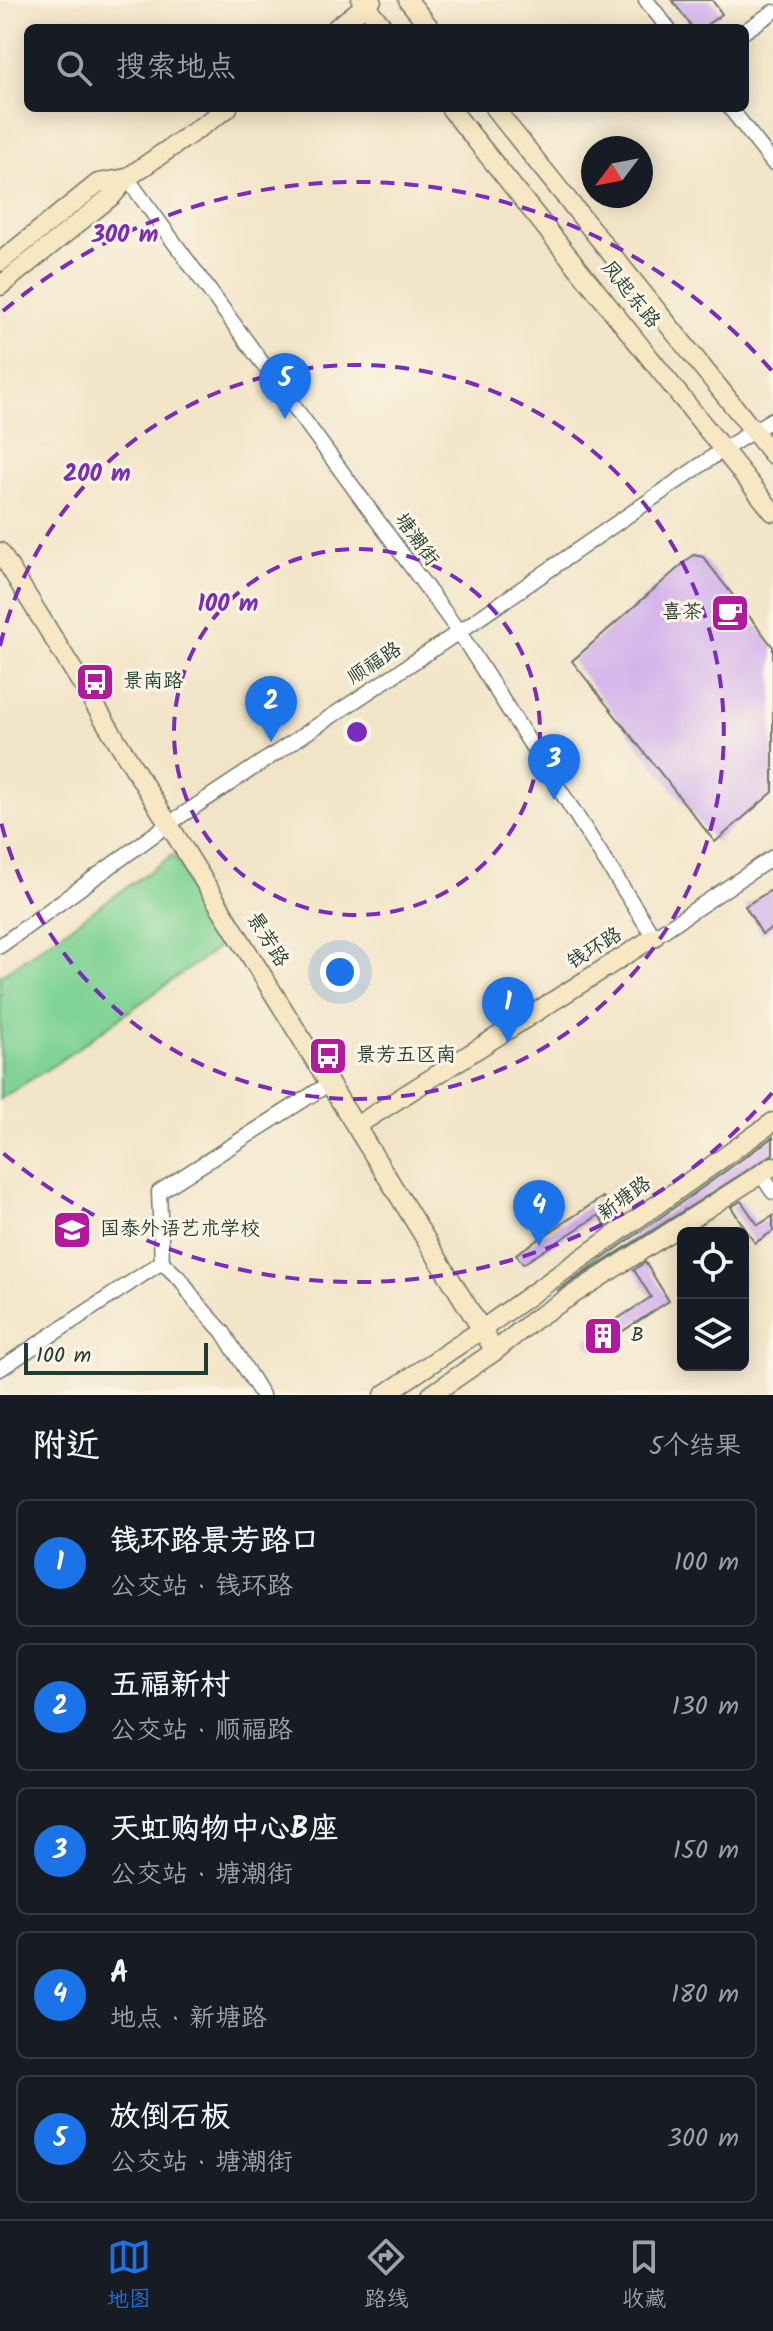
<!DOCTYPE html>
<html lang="zh">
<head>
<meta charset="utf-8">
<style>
	body { margin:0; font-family:Kalam,"LXGW WenKai TC",sans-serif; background:#242831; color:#f1f3f6 }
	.controls { position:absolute; right:24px; bottom:24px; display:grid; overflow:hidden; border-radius:12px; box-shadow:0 4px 20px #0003 }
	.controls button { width:72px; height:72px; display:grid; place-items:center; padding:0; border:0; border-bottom:2px solid #363941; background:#171b24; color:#f1f3f6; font:40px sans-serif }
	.compass { position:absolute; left:581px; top:136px; width:72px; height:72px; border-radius:50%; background:#171b24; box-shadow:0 4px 20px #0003; rotate:238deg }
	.scale { position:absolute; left:24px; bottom:20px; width:184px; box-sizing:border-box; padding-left:8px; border:4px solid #1f3d34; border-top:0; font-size:22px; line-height:28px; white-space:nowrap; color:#1f3d34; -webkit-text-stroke:6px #fcf5e5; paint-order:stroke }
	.you { position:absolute; left:340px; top:972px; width:28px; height:28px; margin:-20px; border:6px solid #fff; border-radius:50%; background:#1a73e8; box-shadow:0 0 0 12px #1a73e833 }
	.badge { display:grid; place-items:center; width:52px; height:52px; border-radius:50%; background:#1a73e8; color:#fff; font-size:26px; font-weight:700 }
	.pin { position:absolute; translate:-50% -66px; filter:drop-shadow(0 2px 4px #0008) }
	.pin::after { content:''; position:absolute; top:42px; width:28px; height:24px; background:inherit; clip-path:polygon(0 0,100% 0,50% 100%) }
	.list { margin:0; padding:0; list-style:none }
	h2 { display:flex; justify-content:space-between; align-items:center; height:104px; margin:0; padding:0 32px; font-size:34px }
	h2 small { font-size:26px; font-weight:400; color:#9ea1a6 }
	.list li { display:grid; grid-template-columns:52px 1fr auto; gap:24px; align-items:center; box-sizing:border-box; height:128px; margin:0 16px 16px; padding:0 16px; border:2px solid #363941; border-radius:12px }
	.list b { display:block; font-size:30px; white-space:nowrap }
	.list p { margin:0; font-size:26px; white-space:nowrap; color:#9ea1a6 }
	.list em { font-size:26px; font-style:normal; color:#9ea1a6 }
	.icon { flex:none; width:44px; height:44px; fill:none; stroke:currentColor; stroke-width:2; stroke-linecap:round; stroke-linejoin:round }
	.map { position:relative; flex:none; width:773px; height:1395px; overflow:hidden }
	.search { position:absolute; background:#171b24; box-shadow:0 4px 20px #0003; left:24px; right:24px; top:24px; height:88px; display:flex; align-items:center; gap:20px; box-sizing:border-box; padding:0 28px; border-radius:12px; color:#9ea1a6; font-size:30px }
	.sheet { height:824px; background:#171b24 }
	nav { display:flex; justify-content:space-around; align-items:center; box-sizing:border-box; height:112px; border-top:2px solid #363941; background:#171b24; font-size:22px; color:#9ea1a6 }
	nav a { display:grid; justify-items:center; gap:4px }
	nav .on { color:#1a73e8 }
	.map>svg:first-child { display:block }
</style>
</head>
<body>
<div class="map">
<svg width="773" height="1395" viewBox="0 0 773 1395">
	<rect width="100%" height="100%" fill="#fcf5e5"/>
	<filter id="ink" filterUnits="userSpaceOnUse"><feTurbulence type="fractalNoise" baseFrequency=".0125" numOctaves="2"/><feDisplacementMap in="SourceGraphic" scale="16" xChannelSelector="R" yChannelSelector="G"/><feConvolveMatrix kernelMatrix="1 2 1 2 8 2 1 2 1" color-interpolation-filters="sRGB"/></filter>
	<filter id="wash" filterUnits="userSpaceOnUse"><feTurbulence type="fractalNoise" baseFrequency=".006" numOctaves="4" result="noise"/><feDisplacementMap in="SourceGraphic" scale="32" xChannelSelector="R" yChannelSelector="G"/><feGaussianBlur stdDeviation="1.8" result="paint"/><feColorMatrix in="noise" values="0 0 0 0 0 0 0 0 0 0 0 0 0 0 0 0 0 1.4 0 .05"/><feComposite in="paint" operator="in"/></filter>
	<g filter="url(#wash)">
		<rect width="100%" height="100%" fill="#f2e4c7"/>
		<path fill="#80d394" stroke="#508864" stroke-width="2" d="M173 855 227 941 57 1063 0 1099V976Z"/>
		<g id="blocks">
			<path fill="#ceabec" d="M672 0H712L722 14 702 28H693Z
				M693 555 703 557 773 647V792L715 842 572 661Z
				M773 889V927L762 934 745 906Z
				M773 1137V1154L557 1291Z
				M603 1197 617 1219 606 1226 599 1215 523 1264 516 1254Z
				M741 1201 758 1225 773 1216V1231L755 1243 731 1207Z
				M645 1262 669 1301 592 1351 585 1340 651 1297 634 1270Z"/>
		</g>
	</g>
	<g filter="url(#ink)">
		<use href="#blocks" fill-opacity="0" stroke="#697767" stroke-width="2"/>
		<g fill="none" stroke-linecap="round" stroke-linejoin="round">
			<g stroke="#697767" stroke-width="17">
				<path id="street" d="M646 0 668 28
					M745 31 773 12
					M730 108 773 163
					M127 178 459 632 654 937 773 857
					M0 946 170 823 459 632 724 449 773 419
					M761 1174 773 1192
					M0 1369 162 1262
					M262 1395 223 1332 195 1301 182 1281 162 1262 159 1192 330 1083"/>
			</g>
			<g stroke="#697767" stroke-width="21">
				<path id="secondary" d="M361 0 384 28
					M408 0 430 28
					M336 28 372 0
					M450 108 773 512
					M494 108 773 455
					M0 262 98 183 127 178
					M0 286 113 195 127 178 228 108
					M0 552 495 1351
					M356 1126 654 937
					M384 1395 481 1330 773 1122
					M431 1395 495 1351 535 1319 773 1166"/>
			</g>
			<use href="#street" stroke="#fff" stroke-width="14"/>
			<use href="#secondary" stroke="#f7e8c3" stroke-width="18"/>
		</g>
	</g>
	<g fill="none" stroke="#7b2cbf" stroke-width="4" stroke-dasharray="14 10">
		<circle cx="357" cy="732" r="183"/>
		<path d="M0 646A367 367 0 1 1 0 818"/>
		<path d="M772 1093A550 550 0 0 1 3 1153M3 311A550 550 0 0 1 772 371"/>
	</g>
	<defs>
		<g id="cafe-square" transform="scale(2)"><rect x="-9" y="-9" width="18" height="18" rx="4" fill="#b5179e" stroke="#fcf5e5"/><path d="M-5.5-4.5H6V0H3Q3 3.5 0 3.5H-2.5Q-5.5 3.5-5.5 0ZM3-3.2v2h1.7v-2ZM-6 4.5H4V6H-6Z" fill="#fff"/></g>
		<g id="bus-square" transform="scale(2)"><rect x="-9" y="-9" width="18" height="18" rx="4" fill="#b5179e" stroke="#fcf5e5"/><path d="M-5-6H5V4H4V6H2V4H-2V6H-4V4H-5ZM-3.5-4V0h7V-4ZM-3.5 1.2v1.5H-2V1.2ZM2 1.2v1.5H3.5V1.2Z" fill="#fff"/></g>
		<g id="school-square" transform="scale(2)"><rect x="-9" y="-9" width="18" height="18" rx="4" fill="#b5179e" stroke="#fcf5e5"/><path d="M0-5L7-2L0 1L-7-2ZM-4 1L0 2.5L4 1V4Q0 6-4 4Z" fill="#fff"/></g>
		<g id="building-square" transform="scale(2)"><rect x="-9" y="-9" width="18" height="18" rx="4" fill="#b5179e" stroke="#fcf5e5"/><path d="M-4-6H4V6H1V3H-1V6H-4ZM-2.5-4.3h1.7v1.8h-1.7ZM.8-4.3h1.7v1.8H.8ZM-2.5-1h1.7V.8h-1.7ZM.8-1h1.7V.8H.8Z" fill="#fff"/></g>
	</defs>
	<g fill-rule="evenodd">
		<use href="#cafe-square" x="730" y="613"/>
		<use href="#bus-square" x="95" y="682"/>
		<use href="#bus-square" x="328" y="1056"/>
		<use href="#school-square" x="72" y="1230"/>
		<use href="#building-square" x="603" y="1336"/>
	</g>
	<g text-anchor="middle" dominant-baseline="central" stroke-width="6" stroke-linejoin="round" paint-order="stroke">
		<g font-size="20" fill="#1f3d34" stroke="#fcf5e5">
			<text transform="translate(630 295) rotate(51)">凤起东路</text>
			<text transform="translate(416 540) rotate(54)">塘潮街</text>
			<text transform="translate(375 664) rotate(-33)">顺福路</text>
			<text transform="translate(267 940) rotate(58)">景芳路</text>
			<text transform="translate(595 949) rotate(-32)">钱环路</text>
			<text transform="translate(625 1199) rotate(-36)">新塘路</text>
		</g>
		<g font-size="20" fill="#1f3d34" stroke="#fcf5e5" text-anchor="start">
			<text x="702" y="613" text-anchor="end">喜茶</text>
			<text x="123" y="682">景南路</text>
			<text x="356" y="1056">景芳五区南</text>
			<text x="100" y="1230">国泰外语艺术学校</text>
			<text x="631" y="1336">B</text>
		</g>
	</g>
	<circle cx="357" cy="732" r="12" fill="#7b2cbf" stroke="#fcf5e5" stroke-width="4"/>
	<g font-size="24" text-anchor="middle" font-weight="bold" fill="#7b2cbf" stroke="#fcf5e5" stroke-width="6" stroke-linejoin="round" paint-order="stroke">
		<text x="125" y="242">300 m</text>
		<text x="97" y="481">200 m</text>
		<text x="228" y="611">100 m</text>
	</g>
</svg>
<div class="controls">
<button><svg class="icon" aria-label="locate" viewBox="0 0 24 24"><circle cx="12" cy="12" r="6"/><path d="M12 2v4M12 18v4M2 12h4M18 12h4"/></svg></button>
<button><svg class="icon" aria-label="layers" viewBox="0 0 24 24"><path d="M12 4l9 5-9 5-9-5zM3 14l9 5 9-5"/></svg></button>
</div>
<svg class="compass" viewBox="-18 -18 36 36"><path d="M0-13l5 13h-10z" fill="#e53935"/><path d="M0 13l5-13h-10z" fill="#9ea1a6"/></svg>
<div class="scale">100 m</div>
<div class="you"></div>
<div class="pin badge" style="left:508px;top:1043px">1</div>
<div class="pin badge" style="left:271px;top:742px">2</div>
<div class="pin badge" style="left:554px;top:800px">3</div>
<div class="pin badge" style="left:539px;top:1246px">4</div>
<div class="pin badge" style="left:285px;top:419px">5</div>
<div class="search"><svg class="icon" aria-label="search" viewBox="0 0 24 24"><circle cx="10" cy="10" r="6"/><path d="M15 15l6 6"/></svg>搜索地点</div>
</div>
<section class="sheet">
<h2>附近<small>5个结果</small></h2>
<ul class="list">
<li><span class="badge">1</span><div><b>钱环路景芳路口</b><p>公交站 · 钱环路</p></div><em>100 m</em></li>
<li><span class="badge">2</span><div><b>五福新村</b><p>公交站 · 顺福路</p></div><em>130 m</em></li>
<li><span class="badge">3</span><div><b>天虹购物中心B座</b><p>公交站 · 塘潮街</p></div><em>150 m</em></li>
<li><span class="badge">4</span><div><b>A</b><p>地点 · 新塘路</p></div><em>180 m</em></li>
<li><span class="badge">5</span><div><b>放倒石板</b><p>公交站 · 塘潮街</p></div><em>300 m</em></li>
</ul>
</section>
<nav>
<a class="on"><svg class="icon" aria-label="map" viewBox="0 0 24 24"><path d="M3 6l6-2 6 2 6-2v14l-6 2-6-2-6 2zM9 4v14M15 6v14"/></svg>地图</a>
<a><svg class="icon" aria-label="directions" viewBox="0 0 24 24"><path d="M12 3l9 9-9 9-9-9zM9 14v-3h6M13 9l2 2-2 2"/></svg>路线</a>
<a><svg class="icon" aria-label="saved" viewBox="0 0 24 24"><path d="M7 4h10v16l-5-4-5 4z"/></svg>收藏</a>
</nav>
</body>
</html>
